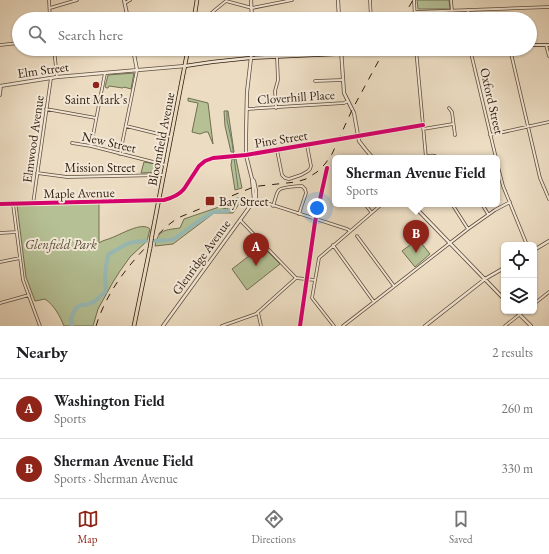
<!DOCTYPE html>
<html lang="en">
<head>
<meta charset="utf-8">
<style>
	body { margin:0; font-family:"EB Garamond",serif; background:#f2f2f2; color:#202124 }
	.controls { position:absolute; right:12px; bottom:12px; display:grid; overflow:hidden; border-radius:6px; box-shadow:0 1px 3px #0004 }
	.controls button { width:36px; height:36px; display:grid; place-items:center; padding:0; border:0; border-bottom:1px solid #e0e0e0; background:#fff; color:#202124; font:20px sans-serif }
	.you { position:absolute; left:317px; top:208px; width:14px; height:14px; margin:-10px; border:3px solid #fff; border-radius:50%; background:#1a73e8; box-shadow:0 0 0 6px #1a73e833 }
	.badge { display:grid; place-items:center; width:26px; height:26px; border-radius:50%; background:#8f2418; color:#fff; font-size:13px; font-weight:700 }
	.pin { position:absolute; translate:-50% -33px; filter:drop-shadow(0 1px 2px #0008) }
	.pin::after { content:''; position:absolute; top:21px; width:14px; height:12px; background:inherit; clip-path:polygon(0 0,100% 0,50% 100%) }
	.popup { position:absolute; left:332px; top:155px; width:168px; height:52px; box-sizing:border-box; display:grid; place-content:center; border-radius:6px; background:#fff; filter:drop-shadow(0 1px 3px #0005); font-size:13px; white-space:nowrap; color:#757577 }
	.popup b { font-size:15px; color:#202124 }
	.popup::after { content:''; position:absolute; left:50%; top:100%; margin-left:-8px; border:8px solid transparent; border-top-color:#fff }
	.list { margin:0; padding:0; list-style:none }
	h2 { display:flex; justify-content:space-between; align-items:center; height:52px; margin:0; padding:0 16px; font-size:17px }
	h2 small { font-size:13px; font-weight:400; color:#757577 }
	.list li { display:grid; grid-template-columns:26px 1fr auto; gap:12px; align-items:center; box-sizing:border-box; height:60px; padding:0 16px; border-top:1px solid #e0e0e0 }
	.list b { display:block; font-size:15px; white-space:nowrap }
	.list p { margin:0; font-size:13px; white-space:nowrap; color:#757577 }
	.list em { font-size:13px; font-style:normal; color:#757577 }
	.icon { flex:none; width:22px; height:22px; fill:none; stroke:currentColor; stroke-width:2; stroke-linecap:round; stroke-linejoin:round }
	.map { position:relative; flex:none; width:549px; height:326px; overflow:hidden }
	.search { position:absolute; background:#fff; box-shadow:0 1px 3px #0004; left:12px; right:12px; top:12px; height:44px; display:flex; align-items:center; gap:10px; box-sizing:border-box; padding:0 14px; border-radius:22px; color:#757577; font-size:15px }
	.sheet { height:172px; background:#fff }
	nav { display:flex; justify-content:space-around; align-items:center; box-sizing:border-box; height:56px; border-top:1px solid #e0e0e0; background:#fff; font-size:11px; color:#757577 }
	nav a { display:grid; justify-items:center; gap:2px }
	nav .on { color:#8f2418 }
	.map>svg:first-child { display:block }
</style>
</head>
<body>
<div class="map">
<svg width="549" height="326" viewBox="0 0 549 326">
	<rect width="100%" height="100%" fill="#ecdcc2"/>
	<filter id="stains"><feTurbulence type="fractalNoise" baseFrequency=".005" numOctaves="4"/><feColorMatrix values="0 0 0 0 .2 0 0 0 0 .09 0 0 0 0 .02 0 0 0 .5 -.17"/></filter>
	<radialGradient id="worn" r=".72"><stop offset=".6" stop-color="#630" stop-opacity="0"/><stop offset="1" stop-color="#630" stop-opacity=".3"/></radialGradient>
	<path fill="#b5c195" stroke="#726e52" d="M417 0H449L450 9H418Z
		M134 73 131 89 124 87 123 88 109 86 108 88H107L105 87 108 75Z
		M188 98 208 103 213 144 208 132H205L200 134 192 132 198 103 188 101Z
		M224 111H228L234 152H231L225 126Z
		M232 159H236L242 188 235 190 231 165Z
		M144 162 161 165 160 172 141 173Z
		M236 198 241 201 233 213H214L173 244 155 246C158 229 166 230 180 228L184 219 219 207 227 209Z
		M99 203V243C103 240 107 240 111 238 120 235 142 221 150 229L147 241 130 257 120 271 113 282 98 309 93 326H64C60 316 54 305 45 299L35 301 26 277 17 205Z
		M418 239 430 254 415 267 402 251Z
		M262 246 280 264 247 290 232 269Z"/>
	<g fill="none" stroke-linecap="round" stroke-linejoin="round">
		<path stroke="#6f7b73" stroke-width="1" d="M227 111V120L232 142 238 188"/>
		<path stroke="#99bbb7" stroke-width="4" d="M155 241 170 240 174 239 196 223 213 212 228 211 234 206 238 199
			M72 326 71 318 76 308 81 305H85L94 302 105 292 106 289 105 278 107 259 109 254 127 244 134 242 146 241"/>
		<g stroke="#5e4c3b" stroke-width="3.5">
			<path id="minor" d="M49 0 50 19
				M370 0 371 19
				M414 0 415 19
				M451 0 452 11
				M226 1 252 8 292 0
				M125 3 130 0
				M50 8 77 0
				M468 10 469 19
				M415 12 549 7
				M204 19 226 1
				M0 45 19 43
				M546 45 549 56
				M54 49 57 77
				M416 49 426 158
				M470 49 496 158
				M510 49 540 178 549 199
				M315 81 342 80
				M0 95 1 86
				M276 108 275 91 278 80 277 57
				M449 108 452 112 455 135
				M46 109 96 118
				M247 109 344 103 348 101
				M126 126 171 137
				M423 129 453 124
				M490 135 549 122
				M72 143 91 146 165 165
				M91 146 105 73
				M277 150 282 175 285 178 289 179 301 175 308 171 310 169 311 166 307 145
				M120 154 137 70
				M422 158C427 156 433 154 437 157L452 158
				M433 158 437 157
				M497 163 503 186 527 245
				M37 173 67 177 163 175
				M254 199 347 229 350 231
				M0 204 164 200C172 198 179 195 184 189L199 166 205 161 213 158 246 155 423 125
				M13 204 23 280 40 326
				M33 204 51 78
				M365 204 371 212
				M452 204 468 229
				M482 204 488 214
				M273 206C275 201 276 193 279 190 282 187 298 186 302 186L305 189 306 193 299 214
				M240 220 296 278
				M0 233 17 232
				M357 236 394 286
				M333 245 374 302
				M0 262 20 258
				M0 303 29 295
				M534 304 549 292
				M258 312 261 326
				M222 326 256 314 296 278 315 280
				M334 326 312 298 319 258 382 204
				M343 326 468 229 495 210 510 202
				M505 326 524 311"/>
		</g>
		<g stroke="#5e4c3b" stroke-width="4">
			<path id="tertiary" d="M124 0 128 19
				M251 0 252 19
				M338 0 339 19
				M133 49 137 70
				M252 49 247 92 246 134V155L252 179 254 199
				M341 49 344 93 354 113 359 141 366 150 373 158
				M0 86 57 77 185 66
				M412 204 504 299
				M534 250 549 241
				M516 311 531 326
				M163 326 240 220 253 202 256 197V191L254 181 252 179
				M425 326 485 279 504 268"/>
		</g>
		<g stroke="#2f1c0e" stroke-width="4">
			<path id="secondary" d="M530 45H549
				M185 66 212 62 250 58 445 49"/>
		</g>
		<g stroke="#2f1c0e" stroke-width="4.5">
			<path id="primary" d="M194 19 197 0
				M152 235 188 49
				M134 326 150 248"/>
		</g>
		<use href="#minor" stroke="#f3e8d7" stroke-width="2"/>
		<use href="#tertiary" stroke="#f3e8d7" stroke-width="2.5"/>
		<use href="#secondary" stroke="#f3e8d7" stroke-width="2.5"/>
		<use href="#primary" stroke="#ecdcc2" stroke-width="3"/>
		<path stroke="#2f1c0e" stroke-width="1" stroke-dasharray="7 7" stroke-linecap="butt" d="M402 19 413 0
			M96 326C106 294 125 269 147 246 158 235 167 224 180 217L251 188 259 186 296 182 306 179 317 172 325 164 332 154 352 110 385 49"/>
		<g stroke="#2f1c0e" stroke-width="4.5" stroke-linecap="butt">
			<path id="primary-bridge" d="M150 248 152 235"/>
		</g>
		<use href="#primary-bridge" stroke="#ecdcc2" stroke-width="3"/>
		<g stroke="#f3e8d7" stroke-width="6">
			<path id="cycleway" d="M0 204 164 200C172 198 179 195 184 189L199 166 205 161 213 158 246 155 423 125
				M300 326 315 222 327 168"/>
		</g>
		<use href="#cycleway" stroke="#d6006c" stroke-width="4"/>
	</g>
	<g fill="#8f2418" stroke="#f3e8d7" stroke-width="1.5">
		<circle cx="96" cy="85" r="4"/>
		<rect x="205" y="196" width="10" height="10" rx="2"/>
	</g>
	<g text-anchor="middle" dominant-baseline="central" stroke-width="4" stroke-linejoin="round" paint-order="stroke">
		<g font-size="13" fill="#2f1c0e" stroke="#f3e8d7">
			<text transform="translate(43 70) rotate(-8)">Elm Street</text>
			<text transform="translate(296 97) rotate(-4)">Cloverhill Place</text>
			<text transform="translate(492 101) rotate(77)">Oxford Street</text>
			<text transform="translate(33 139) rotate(-82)">Elmwood Avenue</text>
			<text transform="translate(161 139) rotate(-79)">Bloomfield Avenue</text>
			<text transform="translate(281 139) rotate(-9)">Pine Street</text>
			<text transform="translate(109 142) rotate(13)">New Street</text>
			<text x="100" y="167">Mission Street</text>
			<text transform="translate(79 193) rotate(-1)">Maple Avenue</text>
			<text transform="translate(201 257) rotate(-54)">Glenridge Avenue</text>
		</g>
		<g font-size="13" fill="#2f1c0e" stroke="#f3e8d7">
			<text x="96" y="99">Saint Mark’s</text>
			<text x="219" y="201" text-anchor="start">Bay Street</text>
		</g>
		<g font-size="13" font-style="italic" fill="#574e36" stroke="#f3e8d7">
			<text x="61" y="244">Glenfield Park</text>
		</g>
	</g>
	<rect width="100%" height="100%" filter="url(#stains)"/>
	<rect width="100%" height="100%" fill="url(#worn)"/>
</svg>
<div class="controls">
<button><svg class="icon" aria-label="locate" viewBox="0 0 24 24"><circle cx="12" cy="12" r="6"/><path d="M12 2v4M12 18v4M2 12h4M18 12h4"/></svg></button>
<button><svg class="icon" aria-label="layers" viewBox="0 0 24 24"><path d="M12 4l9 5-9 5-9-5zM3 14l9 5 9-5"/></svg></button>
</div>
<div class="you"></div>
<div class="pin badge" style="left:256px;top:266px">A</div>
<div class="pin badge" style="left:416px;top:253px">B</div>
<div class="popup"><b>Sherman Avenue Field</b>Sports</div>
<div class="search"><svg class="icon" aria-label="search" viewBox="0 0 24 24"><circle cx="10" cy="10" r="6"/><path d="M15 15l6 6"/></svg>Search here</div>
</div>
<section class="sheet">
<h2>Nearby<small>2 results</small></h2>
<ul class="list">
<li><span class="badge">A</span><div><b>Washington Field</b><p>Sports</p></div><em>260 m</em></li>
<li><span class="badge">B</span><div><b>Sherman Avenue Field</b><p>Sports · Sherman Avenue</p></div><em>330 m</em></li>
</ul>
</section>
<nav>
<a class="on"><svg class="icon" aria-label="map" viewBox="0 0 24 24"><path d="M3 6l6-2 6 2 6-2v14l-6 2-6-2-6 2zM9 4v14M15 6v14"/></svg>Map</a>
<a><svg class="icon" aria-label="directions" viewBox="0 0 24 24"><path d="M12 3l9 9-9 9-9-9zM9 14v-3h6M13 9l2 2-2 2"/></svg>Directions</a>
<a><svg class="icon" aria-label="saved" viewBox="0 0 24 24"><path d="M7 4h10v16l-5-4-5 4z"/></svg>Saved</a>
</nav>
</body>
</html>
